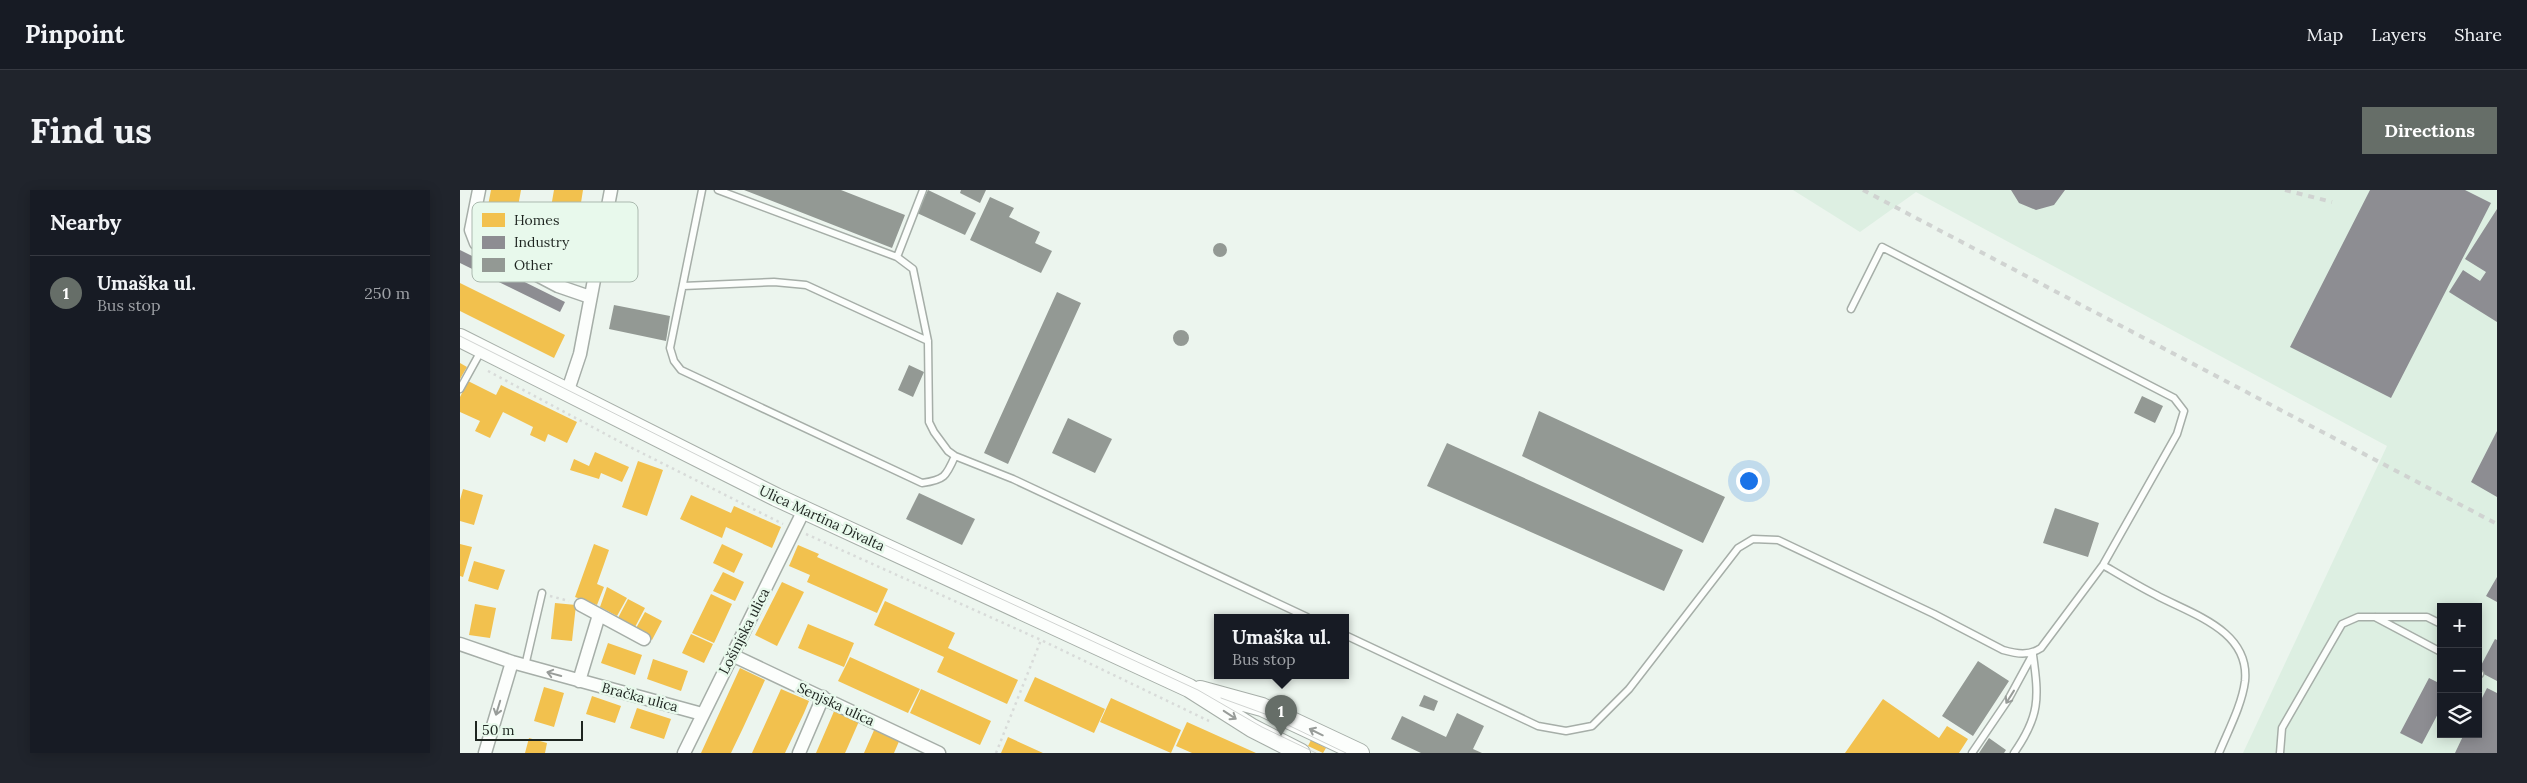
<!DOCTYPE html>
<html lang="en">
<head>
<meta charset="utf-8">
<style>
	body { margin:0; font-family:Lora,serif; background:#20242c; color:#f1f3f6 }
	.controls { position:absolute; right:15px; bottom:15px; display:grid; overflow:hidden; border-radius:0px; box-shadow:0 2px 12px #0003 }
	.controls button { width:45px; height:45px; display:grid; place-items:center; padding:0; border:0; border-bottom:1px solid #363941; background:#171b24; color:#f1f3f6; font:25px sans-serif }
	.scale { position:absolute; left:15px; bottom:12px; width:108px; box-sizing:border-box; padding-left:5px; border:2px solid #1e2520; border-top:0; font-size:14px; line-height:18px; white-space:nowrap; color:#1e2520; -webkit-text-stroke:4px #e8f9ec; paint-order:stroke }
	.you { position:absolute; left:1288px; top:290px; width:18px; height:18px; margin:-12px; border:4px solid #fff; border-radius:50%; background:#1a73e8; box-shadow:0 0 0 8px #1a73e833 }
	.badge { display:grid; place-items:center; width:32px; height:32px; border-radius:50%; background:#666e68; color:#fff; font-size:16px; font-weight:700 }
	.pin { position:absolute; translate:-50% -41px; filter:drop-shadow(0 1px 2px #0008) }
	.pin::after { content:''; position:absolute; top:26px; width:18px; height:15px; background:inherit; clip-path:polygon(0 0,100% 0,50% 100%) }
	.popup { position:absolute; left:754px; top:424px; width:135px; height:65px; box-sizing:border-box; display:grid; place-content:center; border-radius:0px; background:#171b24; filter:drop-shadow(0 1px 4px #0005); font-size:16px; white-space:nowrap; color:#9ea1a6 }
	.popup b { font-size:19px; color:#f1f3f6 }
	.popup::after { content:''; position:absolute; left:50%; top:100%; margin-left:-10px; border:10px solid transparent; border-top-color:#171b24 }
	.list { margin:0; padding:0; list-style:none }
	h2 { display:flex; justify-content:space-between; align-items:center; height:65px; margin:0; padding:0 20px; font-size:21px }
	h2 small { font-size:16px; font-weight:400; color:#9ea1a6 }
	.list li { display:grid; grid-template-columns:32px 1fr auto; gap:15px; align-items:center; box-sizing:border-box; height:75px; padding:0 20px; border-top:1px solid #363941 }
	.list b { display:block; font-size:19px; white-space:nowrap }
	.list p { margin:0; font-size:16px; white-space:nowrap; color:#9ea1a6 }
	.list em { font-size:16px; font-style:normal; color:#9ea1a6 }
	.icon { flex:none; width:28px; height:28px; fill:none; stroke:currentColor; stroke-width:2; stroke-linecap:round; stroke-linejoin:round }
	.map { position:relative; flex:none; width:2037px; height:563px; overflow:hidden; border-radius:0px }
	header { display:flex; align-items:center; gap:30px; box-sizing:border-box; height:70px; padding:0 25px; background:#171b24; border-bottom:1px solid #363941 }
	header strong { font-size:24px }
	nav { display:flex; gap:28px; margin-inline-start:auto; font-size:18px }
	.intro { display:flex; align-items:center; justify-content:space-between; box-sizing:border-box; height:120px; padding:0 30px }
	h1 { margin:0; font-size:35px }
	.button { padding:12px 22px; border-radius:0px; background:#666e68; color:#fff; font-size:18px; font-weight:700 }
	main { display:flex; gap:30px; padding:0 30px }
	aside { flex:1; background:#171b24; border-radius:0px; box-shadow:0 2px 12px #0003 }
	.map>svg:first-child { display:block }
</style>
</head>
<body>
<header>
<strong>Pinpoint</strong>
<nav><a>Map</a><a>Layers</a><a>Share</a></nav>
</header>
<div class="intro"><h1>Find us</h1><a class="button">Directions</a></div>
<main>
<aside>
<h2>Nearby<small></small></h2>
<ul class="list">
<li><span class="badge">1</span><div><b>Umaška ul.</b><p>Bus stop</p></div><em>250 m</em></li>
</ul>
</aside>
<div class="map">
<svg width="2037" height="563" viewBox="0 0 2037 563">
	<rect width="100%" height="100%" fill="#ecf5ee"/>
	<path fill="#ddefe2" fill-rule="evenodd" d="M1333 0H2037V563H1783L1927 256 1456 2 1400 42ZM1981 417H2018V544H1981Z"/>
	<path fill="#f2c14e" d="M31 0H61L51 56 22 47Z
		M94 0H123L111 76 82 69Z
		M0 93 105 145 94 168 0 121Z
		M0 173 7 177 0 189Z
		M8 191 36 205 41 195 117 232 107 253 88 244 85 252 70 245 73 237 43 222 30 248 15 241 20 231 0 222V207Z
		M135 262 169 277 162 292 141 283 139 289 110 280 114 269 129 276Z
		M178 271 203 280 187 326 162 317Z
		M3 299 23 305 14 335 0 331V310Z
		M231 305 271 323 274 316 321 337 312 358 266 337 262 348 220 329Z
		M0 354 12 357 3 387 0 386Z
		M134 354 149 360 137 394 144 397 137 415 115 407Z
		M262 354 283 364 274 383 253 373Z
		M338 355 359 364 357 367 428 399 417 423 347 392 350 385 329 376Z
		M14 371 45 380 38 400 8 391Z
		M263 382 284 392 275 411 253 401Z
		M322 392 344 402 317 456 295 445Z
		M147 397 167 408 157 426 140 417Z
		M251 404 272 414 254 453 232 443Z
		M168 409 185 418 175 437 158 428Z
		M425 411 495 443 488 458 558 490 547 514 477 482 484 467 414 435Z
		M95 413 116 415 112 451 91 449Z
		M15 414 36 418 30 448 9 445Z
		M185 422 202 431 192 450 175 440Z
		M348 434 394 453 384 477 338 458Z
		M231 444 253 454 244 473 222 463Z
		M148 453 182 465 175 485 141 473Z
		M390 467 460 499 448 523 378 491Z
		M193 469 228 481 221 501 187 489Z
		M280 478 305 490 283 538 271 563H241Z
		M575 487 645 519 634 543 564 511Z
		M84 497 104 503 94 537 74 531Z
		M321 499 349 511 344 523 325 563H292Z
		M461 499 531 531 520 555 450 523Z
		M132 506 161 516 155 533 126 524Z
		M651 508 721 540 711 563 640 532Z
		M1423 509 1479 548 1487 536 1508 549 1499 563H1385Z
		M177 518 211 529 204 549 170 538Z
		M375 519 400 529 386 561 385 563H356Z
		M727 532 796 563H732L716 556Z
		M415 538 440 549 434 563H404Z
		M548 547 583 563H541Z
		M69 548 87 553 85 563H65Z
		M851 550 866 558 863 563 848 556Z"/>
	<path fill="#8d8d92" d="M1551 0H1605L1594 15 1576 20 1559 13Z
		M1910 0H2005L2031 13 1931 208 1830 157Z
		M2037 19V132L1989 102 2003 80 2020 91 2026 82 2005 69Z
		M0 60 105 112 100 122 0 73Z
		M2037 241V307L2011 292Z
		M2037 387V412L2026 406Z
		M2035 449 2037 450V491L2018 481Z
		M1969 488 1981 494V518L1962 554 1940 543Z
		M2027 498 2037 503V563H1995L2004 544H2018V516Z"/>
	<path fill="#939994" d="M284 0H381L445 25 432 58Z
		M468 0 516 23 505 45 457 23Z
		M501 0H526L520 13 500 3Z
		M530 7 554 18 549 27 580 42 575 53 592 61 581 83 510 50Z
		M753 60a7 7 0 1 1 14 0a7 7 0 1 1-14 0Z
		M597 102 621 113 548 274 524 263Z
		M154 115 210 126 206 151 149 139Z
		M713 148a8 8 0 1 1 16 0a8 8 0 1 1-16 0Z
		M449 175 464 182 453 207 438 200Z
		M1682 206 1703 216 1695 233 1674 223Z
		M1079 221 1265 307 1243 353 1062 266Z
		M608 228 652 249 635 283 592 263Z
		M987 253 1223 360 1204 401 967 296Z
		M459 303 515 329 502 355 446 329Z
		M1595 318 1639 333 1628 367 1583 353Z
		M1518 471 1549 491 1513 546 1482 526Z
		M964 505 978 511 974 521 959 516Z
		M997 523 1024 536 1013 559 1022 563H961L931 549 942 526 986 547Z
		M1529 548 1546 560 1544 563H1519Z"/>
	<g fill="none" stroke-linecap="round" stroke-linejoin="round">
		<g stroke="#a6aea8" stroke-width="9">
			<path id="lane" d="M242 0 210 158 214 171 221 180 462 293C484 290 486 287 495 266
				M258 0 437 67
				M463 0 437 67 453 79 468 151 469 232 474 242 488 261 495 266 553 289 847 427
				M223 96 314 92 346 95 468 151
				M0 199 21 161
				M1643 375C1660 385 1678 396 1696 405 1731 424 1790 440 1785 491 1782 515 1768 541 1759 563
				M1916 427H1967L1981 434
				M885 445 1078 536 1106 541 1132 536 1169 499 1278 358 1293 349 1318 350 1474 424 1543 460C1557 464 1569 466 1581 458L1643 375 1717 244 1724 221 1714 208 1422 57 1391 119
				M65 476 82 403
				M2018 483 2020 484
				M1512 563 1548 510 1573 464
				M1554 563C1580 526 1579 508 1573 465
				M1820 563 1822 538 1882 434 1898 427H1915L1981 462"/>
		</g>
		<g stroke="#a6aea8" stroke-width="15">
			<path id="street" d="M19 0 11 40 16 53 98 96 130 107
				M107 203 120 164 151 0
				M121 415 184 449
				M0 454 52 472 242 524
				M272 465 479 563
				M119 491 139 425
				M25 563 52 472
				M224 563 344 320
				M339 563 363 507"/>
		</g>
		<g stroke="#a6aea8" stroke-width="20">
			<path id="secondary" d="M0 148 316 307 729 498 792 538 841 563
				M740 500 802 517 900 563"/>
		</g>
		<path stroke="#d8dbd9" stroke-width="2.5" stroke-dasharray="2.5 4" stroke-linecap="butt" d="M28 181 164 254 323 334
			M346 344 581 450 749 531
			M90 406 109 411
			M536 563 581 450"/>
		<use href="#lane" stroke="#fcfefc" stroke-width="6"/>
		<use href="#street" stroke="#fcfefc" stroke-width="12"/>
		<use href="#secondary" stroke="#fcfefc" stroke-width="18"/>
		<path stroke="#d0d3d1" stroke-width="1" d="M0 146 317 305 738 500 802 537 856 563
			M761 508 805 524 886 563"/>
		<path stroke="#d0d3d1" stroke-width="4" stroke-dasharray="6 6" stroke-linecap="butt" d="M1403 0 2037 334
			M1825 0 1872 12"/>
	</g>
	<defs><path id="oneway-shaft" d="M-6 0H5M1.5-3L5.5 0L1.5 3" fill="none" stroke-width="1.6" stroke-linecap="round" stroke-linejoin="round" transform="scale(1.25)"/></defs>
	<g stroke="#989c99">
		<use href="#oneway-shaft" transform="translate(94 484) rotate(-165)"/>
		<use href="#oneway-shaft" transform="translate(1550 507) rotate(122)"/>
		<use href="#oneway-shaft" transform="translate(38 518) rotate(107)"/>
		<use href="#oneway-shaft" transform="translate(770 525) rotate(33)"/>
		<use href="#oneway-shaft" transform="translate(856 542) rotate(-154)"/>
	</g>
	<g text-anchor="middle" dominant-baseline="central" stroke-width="5" stroke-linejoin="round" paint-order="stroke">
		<g font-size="14" fill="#1e2520" stroke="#e8f9ec">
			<text transform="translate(362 328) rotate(25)">Ulica Martina Divalta</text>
			<text transform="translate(284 441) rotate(-63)">Lošinjska ulica</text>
			<text transform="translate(180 507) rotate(15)">Bračka ulica</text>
			<text transform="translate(376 514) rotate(25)">Senjska ulica</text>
		</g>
	</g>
	<rect x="12" y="12" width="166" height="80" rx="8" fill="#e8f9ec" stroke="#abb9af" stroke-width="1"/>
	<rect x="22" y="23" width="23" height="14" fill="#f2c14e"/>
	<rect x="22" y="46" width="23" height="13" fill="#8d8d92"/>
	<rect x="22" y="68" width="23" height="14" fill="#939994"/>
	<g font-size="14" fill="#1e2520">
		<text x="54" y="35">Homes</text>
		<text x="54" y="57">Industry</text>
		<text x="54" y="80">Other</text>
	</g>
</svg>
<div class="controls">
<button>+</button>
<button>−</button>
<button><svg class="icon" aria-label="layers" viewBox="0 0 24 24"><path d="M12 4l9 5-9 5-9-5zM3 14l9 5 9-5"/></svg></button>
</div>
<div class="scale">50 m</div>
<div class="you"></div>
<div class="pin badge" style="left:821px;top:546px">1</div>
<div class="popup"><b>Umaška ul.</b>Bus stop</div>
</div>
</main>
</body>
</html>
